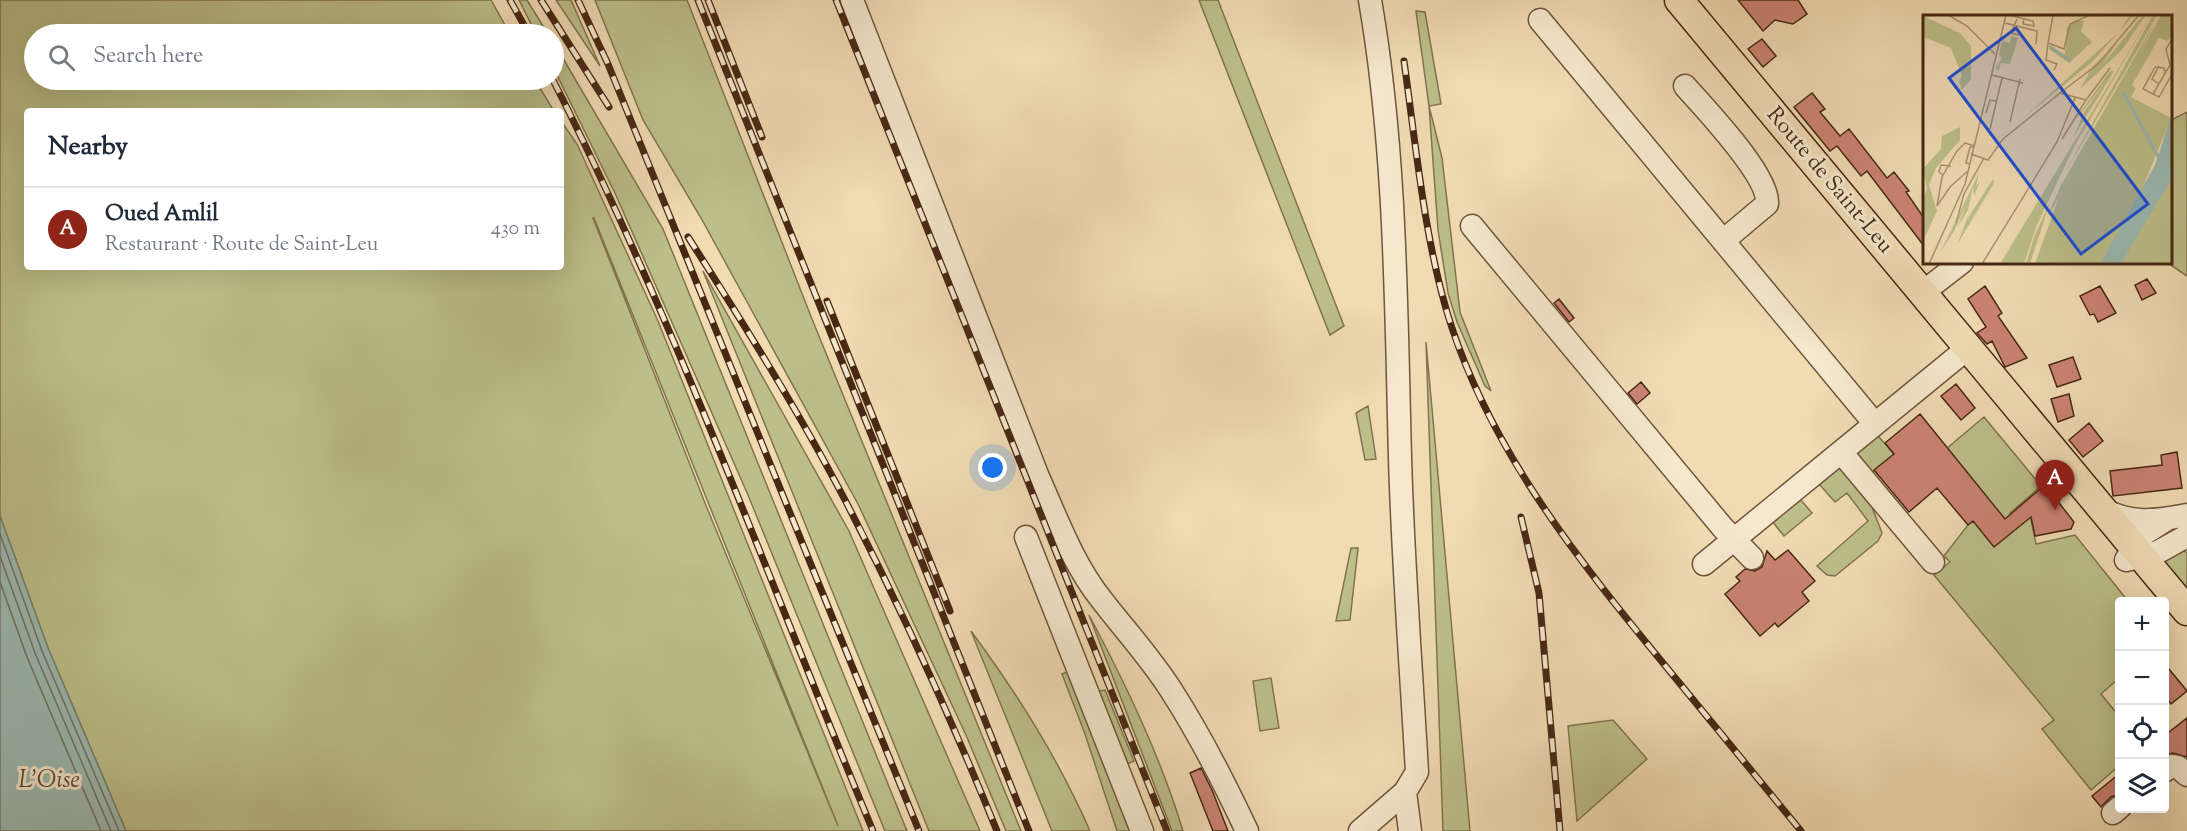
<!DOCTYPE html>
<html lang="en">
<head>
<meta charset="utf-8">
<style>
	body { margin:0; font-family:"Sorts Mill Goudy",serif; background:#f6f6f7; color:#1f2937 }
	.controls { position:absolute; right:18px; bottom:18px; display:grid; overflow:hidden; border-radius:6px; box-shadow:0 6px 24px #0002 }
	.controls button { width:54px; height:54px; display:grid; place-items:center; padding:0; border:0; border-bottom:2px solid #e0e1e3; background:#fff; color:#1f2937; font:30px sans-serif }
	.you { position:absolute; left:993px; top:468px; width:21px; height:21px; margin:-15px; border:4px solid #fff; border-radius:50%; background:#1a73e8; box-shadow:0 0 0 9px #1a73e833 }
	.badge { display:grid; place-items:center; width:39px; height:39px; border-radius:50%; background:#8f2418; color:#fff; font-size:20px; font-weight:700 }
	.pin { position:absolute; translate:-50% -50px; filter:drop-shadow(0 2px 3px #0008) }
	.pin::after { content:''; position:absolute; top:32px; width:21px; height:18px; background:inherit; clip-path:polygon(0 0,100% 0,50% 100%) }
	.list { margin:0; padding:0; list-style:none }
	h2 { display:flex; justify-content:space-between; align-items:center; height:78px; margin:0; padding:0 24px; font-size:26px }
	h2 small { font-size:20px; font-weight:400; color:#747a83 }
	.list li { display:grid; grid-template-columns:39px 1fr auto; gap:18px; align-items:center; box-sizing:border-box; height:84px; padding:0 24px; border-top:2px solid #e0e1e3 }
	.list b { display:block; font-size:22px; white-space:nowrap }
	.list p { margin:0; font-size:20px; white-space:nowrap; color:#747a83 }
	.list em { font-size:20px; font-style:normal; color:#747a83 }
	.icon { flex:none; width:33px; height:33px; fill:none; stroke:currentColor; stroke-width:2; stroke-linecap:round; stroke-linejoin:round }
	.map { position:relative; flex:none; width:2187px; height:831px; overflow:hidden }
	.search { position:absolute; background:#fff; box-shadow:0 6px 24px #0002; left:24px; top:24px; width:540px; height:66px; display:flex; align-items:center; gap:15px; box-sizing:border-box; padding:0 21px; border-radius:33px; color:#747a83; font-size:22px }
	.panel { position:absolute; background:#fff; box-shadow:0 6px 24px #0002; left:24px; top:108px; width:540px; height:162px; border-radius:6px }
	.map>svg:first-child { display:block }
</style>
</head>
<body>
<div class="map">
<svg width="2187" height="831" viewBox="0 0 2187 831">
	<rect width="100%" height="100%" fill="#f0dbb3"/>
	<filter id="stains"><feTurbulence type="fractalNoise" baseFrequency=".00333" numOctaves="4"/><feColorMatrix values="0 0 0 0 .2 0 0 0 0 .09 0 0 0 0 .02 0 0 0 .5 -.17"/></filter>
	<radialGradient id="worn" r=".72"><stop offset=".6" stop-color="#630" stop-opacity="0"/><stop offset="1" stop-color="#630" stop-opacity=".3"/></radialGradient>
	<path fill="#bcbf8a" stroke="#82744e" stroke-width="1.5" fill-rule="evenodd" d="M0 0H491L510 34H34V80H535L554 111H27V267H561V121L577 144 658 321 863 831H126L48 648 0 516ZM593 218H594L838 826 707 508Z
		M519 0H527L548 34H536Z
		M556 0H571L600 66Z
		M595 0H687L812 319 1021 831H1006L966 735 858 504 701 218 643 120Z
		M1199 0H1218L1344 326 1330 335Z
		M1416 11 1425 12 1441 104 1429 106 1442 158 1460 312 1491 391 1485 386 1457 322 1448 293 1438 230 1429 106Z
		M554 43 663 229 907 831H885L748 495 615 193 554 69Z
		M2187 112V276L2168 263 2171 120Z
		M703 271 849 531 980 831H929Z
		M1426 342 1470 831H1443Z
		M1368 406 1376 459 1365 460 1356 413Z
		M1984 417 2041 486 2009 514 2027 500 2036 544 2075 535 2128 601 2120 602 2119 678 2101 694 2119 716V766L2091 790 2042 729 2054 720 1934 575 1950 562 1944 556 1968 525 1992 505 1946 449Z
		M1874 436 1879 437 1894 454 1873 472 1861 465 1853 454Z
		M1838 465 1872 507 1882 533 1878 541 1835 576 1827 575 1817 566 1868 521 1847 493 1835 502 1819 484Z
		M1800 499 1812 513 1784 536 1772 521Z
		M1351 548H1358L1350 620 1336 621Z
		M2181 549 2187 553V603L2155 561Z
		M1089 615C1126 685 1160 755 1183 831H1172Z
		M971 631C1018 695 1058 758 1090 831H1052Z
		M1073 670 1132 831H1117L1085 734 1062 674Z
		M1271 678 1279 728 1260 731 1253 681Z
		M1105 690 1134 761 1123 766 1092 692Z
		M1613 720 1647 759 1577 821 1568 726Z"/>
	<path fill="#9bbab3" stroke="#798073" stroke-width="1.5" d="M0 516 48 648 126 831H0Z"/>
	<g fill="none" stroke-linecap="round" stroke-linejoin="round">
		<path stroke="#717163" stroke-width="1.5" d="M0 534 42 651 119 831
			M0 556 35 653 111 831
			M0 582 27 657 101 831"/>
	</g>
	<path fill="#cb8373" stroke="#472813" stroke-width="1.5" d="M1738 0H1798L1807 14 1793 24 1775 20 1763 31Z
		M1762 39 1776 56 1763 67 1748 49Z
		M1812 93 1825 109 1820 112 1840 136 1849 129 1887 178 1894 172 1909 191 1906 192 1924 218V246L1867 171 1861 176 1837 146 1830 151 1794 107Z
		M2147 279 2156 293 2142 300 2135 285Z
		M1985 286 2002 313 1998 316 2027 358 2005 367 1992 341 1987 344 1977 333 1986 327 1968 299Z
		M2100 286 2116 313 2098 322 2094 314 2090 315 2080 296Z
		M1559 299 1574 318 1569 322 1554 303Z
		M2073 357 2081 379 2057 387 2049 365Z
		M1641 382 1650 393 1637 404 1628 393Z
		M1956 384 1975 408 1961 420 1941 396Z
		M2069 394 2074 416 2058 422 2051 399Z
		M1920 414 2005 519 2041 488 2051 500 2056 499 2074 522 2071 529 2035 536 2031 517 1994 547 1973 521 1968 525 1937 488 1909 512 1874 470 1894 454 1885 443Z
		M2089 423 2103 441 2083 457 2069 440Z
		M2177 452 2182 488 2113 496 2110 471 2162 465 2161 455Z
		M1788 550 1815 581 1802 592 1809 601 1778 627 1775 623 1760 636 1725 594 1740 581 1736 577 1745 569 1755 571 1762 567 1767 551 1775 560Z
		M2164 663 2187 691 2171 704 2164 695Z
		M2187 718V757L2173 753 2164 755V736Z
		M1201 768 1212 790 1228 831H1213L1190 773Z
		M2120 773V794L2111 797 2101 807 2092 796Z"/>
	<g fill="none" stroke-linecap="round" stroke-linejoin="round">
		<g stroke="#71553b" stroke-width="25">
			<path id="minor" d="M852 0 1038 477C1056 517 1073 564 1101 599 1124 629 1150 657 1171 690 1200 735 1224 782 1247 831
				M1540 20 1875 424
				M1685 86C1705 109 1770 176 1767 204L1723 241
				M1472 226 1723 528 1752 558
				M1922 293 1962 262
				M1841 452 1933 562
				M2101 508C2129 525 2156 521 2187 515
				M2169 518 2142 535 2126 560 2158 552 2187 536
				M1026 537 1142 831
				M1704 564 1957 357
				M2164 771 2171 766 2178 767 2187 775
				M1405 792 1410 831
				M2113 813 2120 807
				M1360 831 1405 792 1417 772C1411 667 1403 563 1400 458 1396 306 1396 150 1370 0"/>
		</g>
		<g stroke="#472813" stroke-width="31">
			<path id="major" d="M1679 0 2187 611"/>
		</g>
		<use href="#minor" stroke="#f5e8ce" stroke-width="22"/>
		<use href="#major" stroke="#f0dbb3" stroke-width="28"/>
		<g stroke="#472813" stroke-width="7">
			<path id="rail" d="M510 0 529 34
				M541 0 609 107
				M578 0 608 64 919 831
				M698 0 1029 831
				M708 0 762 137
				M836 0 1167 831
				M1404 61C1416 146 1425 247 1452 328 1494 454 1579 561 1663 663 1709 719 1755 775 1801 831
				M553 80C676 323 768 579 873 831
				M688 237C743 323 798 410 845 500 901 608 951 718 997 831
				M827 301 950 611
				M1521 517 1539 593 1560 831"/>
		</g>
		<use href="#rail" stroke="#f5e8ce" stroke-width="4.5" stroke-dasharray="14" stroke-linecap="butt"/>
	</g>
	<g text-anchor="middle" dominant-baseline="central" stroke-width="6" stroke-linejoin="round" paint-order="stroke">
		<g font-size="22" fill="#472813" stroke="#f5e8ce">
			<text transform="translate(1829 181) rotate(50)">Route de Saint-Leu</text>
		</g>
		<g font-size="24" font-style="italic" fill="#5c4c3b" stroke="#f5e8ce">
			<text x="49" y="781">L’Oise</text>
		</g>
	</g>
	<g transform="translate(1923 15)">
		<rect width="249" height="249" fill="#f0dbb3"/>
		<path d="M207 0H211L169 47 99 104 196 17ZM220 0H223L198 36 157 74 170 51 193 29 179 50ZM228 0 151 132 113 212 101 249H77ZM230 0H234L211 41 137 166ZM236 0 211 49 123 205 137 172ZM238 0 249 2V22L244 26 236 23 209 70 213 73 208 82 248 103 216 182 177 249H112L135 184ZM0 1 37 18 48 31V64L39 75 36 66 39 61 28 33 0 22ZM153 5 161 6 158 16 169 27 146 48 126 34V30L142 40 144 12ZM88 21 95 23 87 49 78 48 76 55 72 54 79 43 76 40 79 26 87 28ZM187 56H191L150 123 161 97 184 65 147 112ZM37 112V125L13 153 6 170 14 196 0 226V183L4 174 0 154 18 134 19 121ZM56 158 53 171 57 166 51 181 50 172 45 195 34 213 44 187 31 216 18 236ZM249 163V249H198L239 176ZM70 164 71 168 34 230 43 207 29 234 46 200 45 203ZM127 187 107 249H103L111 222Z" fill="#bcbf8a"/>
		<path d="M249 99V163L198 249H177L232 150Z" fill="#9bbab3"/>
		<path fill="none" stroke="#9bbab3" stroke-width="3" d="M127 32 148 46M200 77 236 143"/>
		<path fill="none" stroke="#ac9373" stroke-width="1.5" d="M25 0 44 11 72 39M86 0 110 6 111 11 100 9 101 3M130 0 125 28 141 34 147 9 167 0M94 4 88 18 96 20M82 8 114 16 113 29M125 28 123 45 134 49 131 55M242 58 241 53 232 52 220 74 236 82 249 59M69 60 100 68M236 69 229 64 236 51M137 78 175 49 216 0M230 79 247 50 243 34 249 24M163 85 187 53M63 98 67 85 73 86M87 107 97 64M67 114 79 63M48 139 65 145 80 124 137 78 163 85 139 124M47 149 43 148 47 132H51M45 156 27 172 14 191 19 162 34 136 42 128 52 131M20 160 16 157 18 150 28 151M33 208 41 179 61 143M6 249 42 169 83 0M59 249 134 127 152 83"/>
		<path fill="#1d4ed8" fill-opacity="0.15" stroke="#1d4ed8" stroke-width="3" d="M93 13 225 189 158 239 26 63Z"/>
		<rect width="249" height="249" fill="none" stroke="#472813" stroke-width="3"/>
	</g>
	<rect width="100%" height="100%" filter="url(#stains)"/>
	<rect width="100%" height="100%" fill="url(#worn)"/>
</svg>
<div class="controls">
<button>+</button>
<button>−</button>
<button><svg class="icon" aria-label="locate" viewBox="0 0 24 24"><circle cx="12" cy="12" r="6"/><path d="M12 2v4M12 18v4M2 12h4M18 12h4"/></svg></button>
<button><svg class="icon" aria-label="layers" viewBox="0 0 24 24"><path d="M12 4l9 5-9 5-9-5zM3 14l9 5 9-5"/></svg></button>
</div>
<div class="you"></div>
<div class="pin badge" style="left:2055px;top:510px">A</div>
<div class="search"><svg class="icon" aria-label="search" viewBox="0 0 24 24"><circle cx="10" cy="10" r="6"/><path d="M15 15l6 6"/></svg>Search here</div>
<section class="panel">
<h2>Nearby<small></small></h2>
<ul class="list">
<li><span class="badge">A</span><div><b>Oued Amlil</b><p>Restaurant · Route de Saint-Leu</p></div><em>430 m</em></li>
</ul>
</section>
</div>
</body>
</html>
